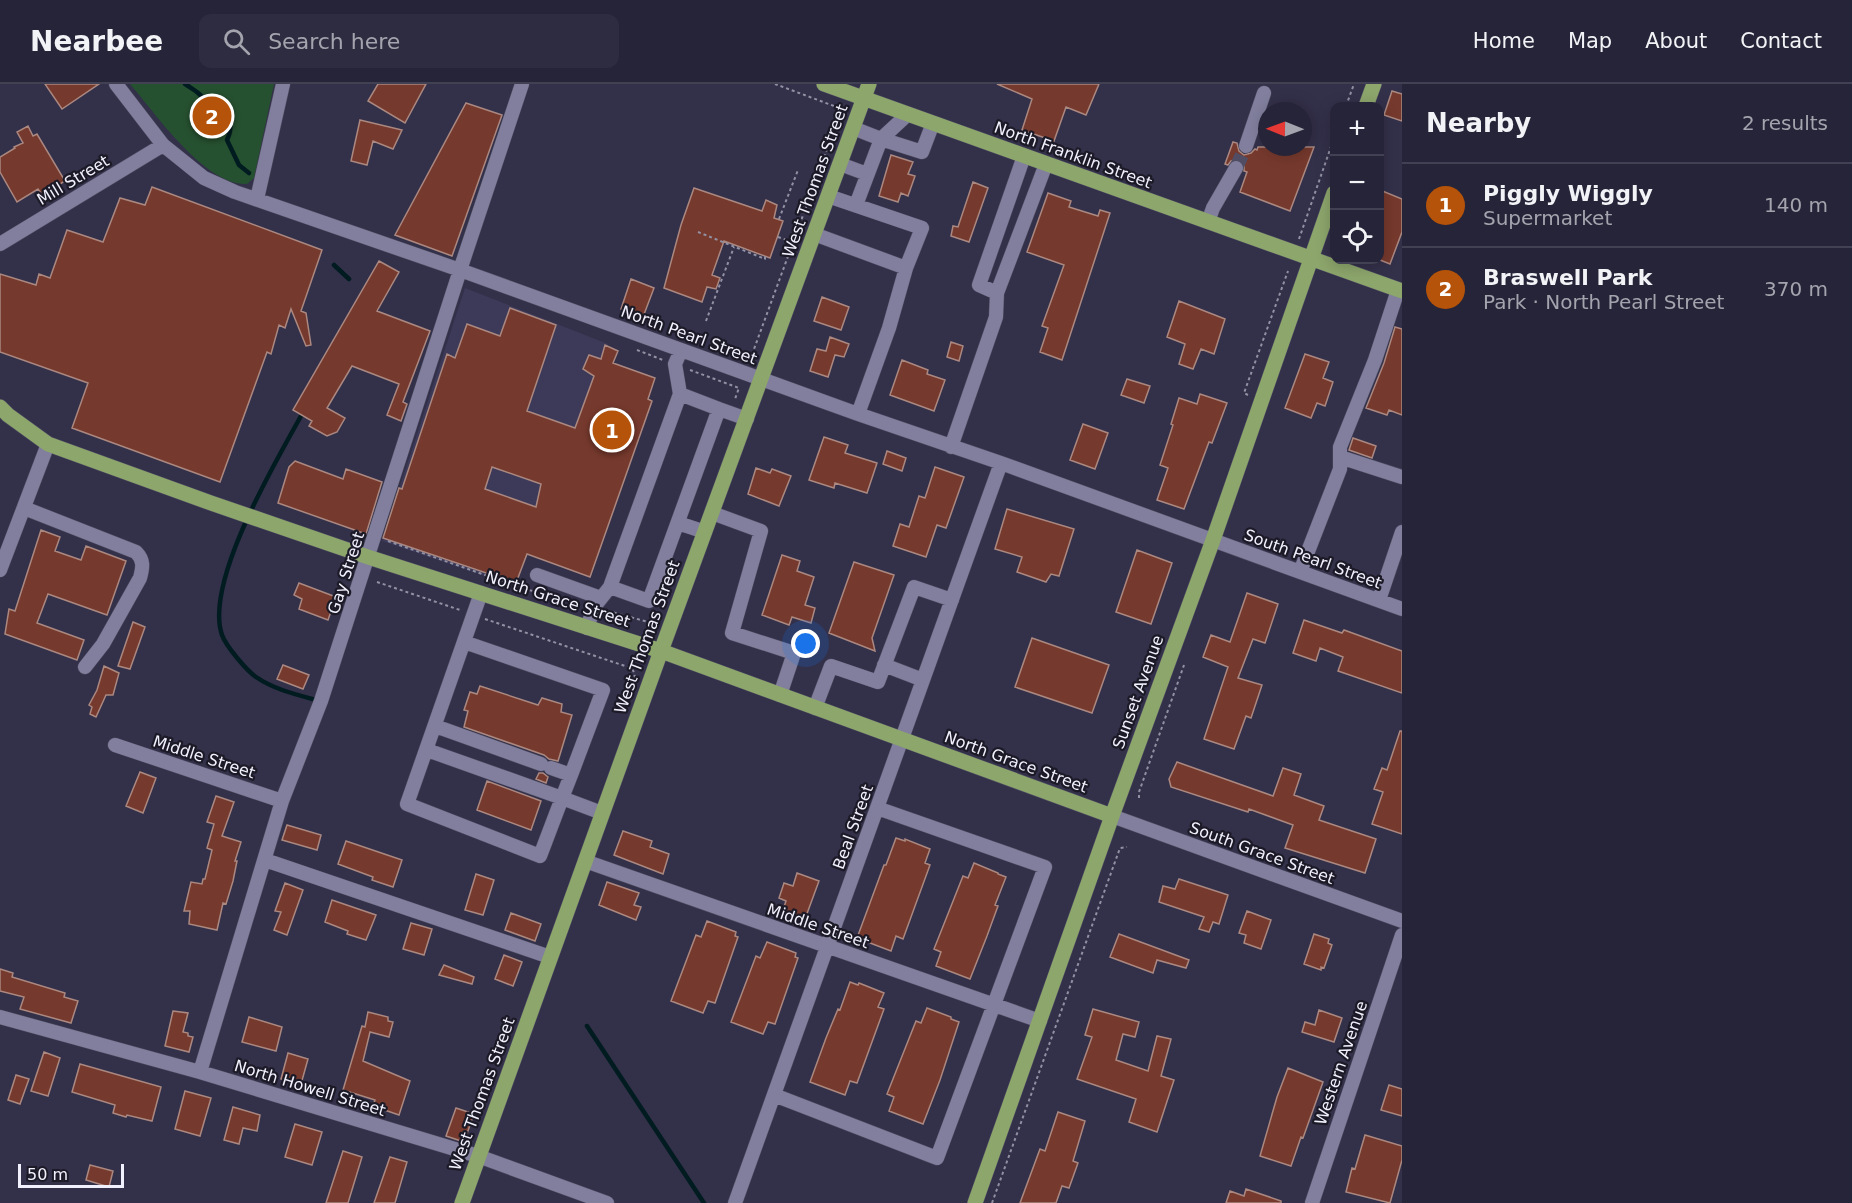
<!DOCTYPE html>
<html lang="en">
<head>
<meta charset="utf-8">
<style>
	body { margin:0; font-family:"DejaVu Sans",sans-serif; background:#2e2c40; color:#f1f3f6 }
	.controls { position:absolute; right:18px; top:18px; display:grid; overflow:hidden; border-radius:12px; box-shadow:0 3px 15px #0003 }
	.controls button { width:54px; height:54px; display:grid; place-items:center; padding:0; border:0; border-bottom:2px solid #424153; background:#262438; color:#f1f3f6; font:30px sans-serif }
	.compass { position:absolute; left:1258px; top:18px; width:54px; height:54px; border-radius:50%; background:#262438; box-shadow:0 3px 15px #0003; rotate:271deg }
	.scale { position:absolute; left:18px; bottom:15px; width:106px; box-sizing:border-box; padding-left:6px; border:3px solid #f1f1fe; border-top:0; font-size:16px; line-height:21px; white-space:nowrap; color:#f1f1fe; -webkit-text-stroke:4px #1b1a26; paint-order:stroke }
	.you { position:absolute; left:806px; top:560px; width:21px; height:21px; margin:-15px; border:4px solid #fff; border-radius:50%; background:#1a73e8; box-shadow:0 0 0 9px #1a73e833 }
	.badge { display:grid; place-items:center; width:39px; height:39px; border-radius:50%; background:#b45309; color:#fff; font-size:20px; font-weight:700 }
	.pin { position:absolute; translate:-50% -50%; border:3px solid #fff; box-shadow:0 2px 6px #0006 }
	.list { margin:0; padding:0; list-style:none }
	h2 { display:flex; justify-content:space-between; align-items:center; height:78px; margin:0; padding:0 24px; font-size:26px }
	h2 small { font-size:20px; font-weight:400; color:#a4a4ae }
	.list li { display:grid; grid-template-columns:39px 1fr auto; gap:18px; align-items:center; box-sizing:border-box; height:84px; padding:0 24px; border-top:2px solid #424153 }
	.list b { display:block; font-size:22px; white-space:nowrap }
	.list p { margin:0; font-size:20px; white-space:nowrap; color:#a4a4ae }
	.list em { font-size:20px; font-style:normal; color:#a4a4ae }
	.icon { flex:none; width:33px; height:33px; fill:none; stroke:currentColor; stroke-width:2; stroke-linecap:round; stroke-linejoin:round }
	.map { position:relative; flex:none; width:1402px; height:1119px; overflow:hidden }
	header { display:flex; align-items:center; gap:36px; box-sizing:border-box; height:84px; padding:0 30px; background:#262438; border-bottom:2px solid #424153 }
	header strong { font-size:28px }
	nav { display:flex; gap:33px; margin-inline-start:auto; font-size:21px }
	.search { width:420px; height:54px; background:#2e2c40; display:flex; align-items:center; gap:15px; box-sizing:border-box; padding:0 21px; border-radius:12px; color:#a4a4ae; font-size:22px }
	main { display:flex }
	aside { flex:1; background:#262438 }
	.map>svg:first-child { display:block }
</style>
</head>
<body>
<header>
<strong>Nearbee</strong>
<div class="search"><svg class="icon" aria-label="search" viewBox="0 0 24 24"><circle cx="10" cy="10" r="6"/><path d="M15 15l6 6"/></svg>Search here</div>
<nav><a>Home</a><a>Map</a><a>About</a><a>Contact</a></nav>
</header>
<main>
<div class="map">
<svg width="1402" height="1119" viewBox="0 0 1402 1119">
	<rect width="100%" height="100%" fill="#33304a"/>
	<path fill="#3d3a59" d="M465 204 608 260 515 502 382 457Z"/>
	<path fill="#265130" d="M130 0H274L254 94 247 100C205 102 156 30 130 0Z"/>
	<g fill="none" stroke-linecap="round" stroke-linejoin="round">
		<path stroke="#001c20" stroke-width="4.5" d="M185 0C199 8 210 18 218 33 233 34 232 45 227 56L239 81 249 89
			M334 181 349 195
			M301 332C275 379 204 499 222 551 226 562 246 586 256 593 275 606 298 611 320 617
			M587 942 704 1119"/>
	</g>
	<path fill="#76392d" stroke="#ab8880" stroke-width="1.5" fill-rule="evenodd" d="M45 0H99L62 25Z
		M378 0H426L405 39 368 17Z
		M997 0H1099L1086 31 1066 23 1054 57 1022 46 1032 15Z
		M1392 7 1402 10V37L1384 31Z
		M466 19 502 31 452 172 395 151Z
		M360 36 402 46 393 65 373 57 367 81 351 77Z
		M28 42 33 52 37 50 65 97 42 111 38 105 17 118 0 88V73L15 64 14 63 23 59 17 48Z
		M1233 58 1237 59 1239 67 1244 71 1251 69 1255 65 1257 66 1258 63H1314L1290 127 1240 108 1247 88 1244 87V80L1237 75 1231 77 1228 81 1225 80Z
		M891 71 913 78 908 90 915 92 908 112 901 109 898 118 879 112Z
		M973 98 988 104 969 158 951 152 953 142 958 143Z
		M152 103 322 166 301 227 306 229 311 261 306 262 291 225 285 244 279 241 271 270 267 268 220 398 72 344 88 299 0 268V190L36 201 39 190 50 194 67 146 103 158 120 114 145 121Z
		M694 104 762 127 766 116 777 121 774 134 783 137 770 174 724 157 712 191 720 194 716 205 707 203 702 218 664 204 681 141Z
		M1380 106 1402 115V148L1390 180 1380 176Z
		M1048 109 1071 117 1069 123 1098 132 1100 126 1110 129 1062 276 1040 268 1048 244 1042 242 1064 181 1027 168Z
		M379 177 399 188 377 227 430 247 403 318 407 320 401 337 387 331 399 300 352 282 327 324 345 334 337 348 327 352 309 342 312 337 293 326Z
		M631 195 654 204 643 233 621 225Z
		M822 213 849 223 841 246 814 237Z
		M1179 217 1225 235 1214 270 1201 265 1193 285 1179 280 1185 260 1167 253Z
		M510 224 556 241 527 327 575 344 594 292 583 285 589 271 601 275 605 261 618 267 613 279 655 294 648 315 652 317 590 493 527 470 516 499 383 454 399 404 402 405 447 270 455 274 467 240 500 252ZM492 383 541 400 536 423 485 405Z
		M1395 243 1402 245V331L1389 326 1387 331 1366 324 1384 279Z
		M830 253 849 260 844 273 835 271 828 293 810 287 817 265 826 267Z
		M951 258 963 262 959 277 947 273Z
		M1305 270 1329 278 1323 294 1333 298 1325 322 1317 319 1311 334 1285 324Z
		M902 276 928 286 927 290 945 296 934 327 890 311Z
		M1127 295 1150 302 1144 319 1121 311Z
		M1200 310 1227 319 1212 359 1209 358 1184 425 1157 416 1168 384 1160 381 1173 341 1171 340 1179 314 1197 320Z
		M1083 340 1108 349 1095 385 1070 376Z
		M824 353 848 361 845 369 877 379 867 409 835 399 834 404 809 396Z
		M1353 354 1376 362 1372 374 1349 366Z
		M887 367 906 374 902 387 883 380Z
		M295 377 343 395 346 385 382 398 366 450 278 419 289 383Z
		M935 383 964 393 946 444 937 441 926 473 893 462 900 440 909 443 919 412 925 414Z
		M756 384 770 389 772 385 791 392 779 422 748 410Z
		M1007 425 1074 445 1059 492 1051 490 1046 498 1017 488 1022 473 995 465Z
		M41 446 60 453 55 467 81 476 86 462 126 477 107 531 48 510 37 539 84 556 77 576 5 550 9 525 15 527Z
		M1137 466 1172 479 1151 540 1116 528Z
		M782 471 800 477 797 487 814 493 805 521 815 524 811 539 792 533 789 541 762 531Z
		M854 478 894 491 872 554 875 567 829 549Z
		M299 499 336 513 328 536 299 525 302 515 294 511Z
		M1247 509 1278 520 1265 559 1253 555 1238 594 1262 601 1251 634 1246 632 1234 665 1204 655 1228 583 1203 573 1211 551 1230 558Z
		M1304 536 1342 549 1344 546 1402 567V609L1338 587 1343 573 1320 564 1316 577 1293 569Z
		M133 538 145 543 130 585 118 582Z
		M1032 554 1109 581 1092 629 1015 603Z
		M283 581 309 591 303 605 277 595Z
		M104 582 119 589 113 611H106L96 633 90 630 92 623 89 621 97 606Z
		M480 602 538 621 542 614 562 620 561 628 572 631 558 677 549 675 544 671 464 643 468 627 464 626 470 608 477 610Z
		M1400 647H1402V750L1372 740 1383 708 1374 705 1382 684 1387 686Z
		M1177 678 1273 712 1283 684 1301 690 1294 711 1324 722 1319 736 1376 755 1365 789 1285 764 1293 741 1249 725 1248 728 1171 703 1169 695Z
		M140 688 156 694 143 729 126 722Z
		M539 689H543L548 693 546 699 536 695Z
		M487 697 541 717 531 746 477 726Z
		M216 712 234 718 222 752 241 758 235 777H237L233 797 226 820 223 819 217 846 189 840 190 827H184L191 798 202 800 203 795H205L212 766 207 764 214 740 207 738Z
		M287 741 321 751 317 766 282 756Z
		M623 747 652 757 650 763 669 770 663 790 614 771Z
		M896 754 905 757V755L930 765 925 779 930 781 903 855 896 852 891 867 857 854 884 781H886Z
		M346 757 402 776 393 803 372 796 373 793 338 780Z
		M974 779 998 789V790L1006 793 995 821 998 822 987 852 970 895 936 882 941 868 934 865 963 792 968 794Z
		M797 789 819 797 805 835 783 826 786 817 779 814 784 799 793 802Z
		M476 790 494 796 483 831 465 826Z
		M1179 795 1228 811 1219 840 1213 838 1209 848 1199 845 1204 833 1159 818 1163 802 1175 805Z
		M607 798 639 809 634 821 641 823 636 836 599 821Z
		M285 799 303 806 287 851 274 846 281 828 275 827Z
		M332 816 376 831 366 856 347 850 348 847 325 838Z
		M1247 827 1271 836 1261 865 1244 859 1246 851 1239 849Z
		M511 829 541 840 535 857 505 846Z
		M707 837 736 848 735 852 738 853 715 919 708 917 703 929 671 917 696 851 701 853Z
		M411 839 432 845 424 871 403 865Z
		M1119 850 1189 876 1186 884 1157 876 1153 889 1110 873Z
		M1314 850 1329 855 1328 859 1332 861 1324 884 1321 883V886L1304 880Z
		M767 858 796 869 795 873 798 874 775 940 768 938 763 950 731 938 756 872 760 874Z
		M504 871 522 878 513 902 495 895Z
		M444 881 474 893 472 900 439 891Z
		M0 885 13 889 12 893 65 909 64 913 78 917 71 939 20 925 24 913 0 907Z
		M850 898 858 901 859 899 884 909 878 923 884 925 857 999 850 997 845 1011 810 998 826 954 838 925 840 926Z
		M927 924 951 933V935L959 938 940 996 923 1040 889 1027 894 1013 887 1010 916 937 921 939Z
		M1093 925 1139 938 1135 953 1123 950 1116 976 1148 987 1157 952 1171 955 1161 992 1174 996 1157 1048 1129 1038 1136 1015 1077 995 1092 953 1085 951Z
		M1319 926 1342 934 1334 958 1302 948 1305 938 1315 941Z
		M173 927 188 929 183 948 188 949V952L193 953 189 968 165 962Z
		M368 928 388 933V937L393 938 389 953 370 948 363 977 410 997 399 1031 373 1022 375 1016 343 1006 362 942 365 943Z
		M249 933 282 943 276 967 242 958Z
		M44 968 60 974 48 1012 31 1007Z
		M288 969 308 975 301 1000 281 995Z
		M80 980 161 1003 152 1037 127 1031 126 1033 113 1029 115 1021 72 1008Z
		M1288 984 1323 998 1303 1054 1301 1053 1291 1082 1260 1072 1277 1013Z
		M16 991 29 995 20 1020 8 1016Z
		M1389 1001 1402 1005V1032L1381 1026Z
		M185 1007 211 1014 200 1052 175 1045Z
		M233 1023 260 1031 257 1047 243 1044 239 1060 224 1056Z
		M456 1024 474 1030 464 1058 446 1052Z
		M1058 1028 1085 1037 1073 1077 1078 1079 1069 1104 1062 1102 1056 1119H1020L1040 1065 1045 1067Z
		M295 1040 322 1048 312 1081 285 1073Z
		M1365 1051 1402 1062V1076L1390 1119 1346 1108 1352 1084 1355 1085Z
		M343 1067 362 1073 348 1119H326Z
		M390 1073 407 1078 395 1119H374Z
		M90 1081 113 1087 109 1103 86 1096Z
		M1246 1105 1281 1117V1119H1226L1230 1107 1244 1112Z"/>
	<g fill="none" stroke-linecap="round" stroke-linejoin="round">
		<path stroke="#504d65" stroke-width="14" stroke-dasharray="14 7" stroke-linecap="butt" d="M1236 84 1246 62"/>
		<g stroke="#4e4c61" stroke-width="15">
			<path id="minor" d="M116 0 163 61 204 94 235 108 460 186 858 330 1001 379 1402 525
				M853 44 881 55 856 121
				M881 55 922 68 933 39
				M881 55 908 30
				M1246 62 1264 9
				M840 80 867 90
				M828 112 922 144 906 184
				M257 115 283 0
				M1208 138 1213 124 1236 84
				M814 150 906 184 889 244 858 330
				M0 160 163 61
				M997 209 979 201 1024 72
				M719 325 747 335
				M951 363 996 233 997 209 1046 80
				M1340 373 1402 393
				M24 424 136 468C144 476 143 483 140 494L103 560 85 583
				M712 429 761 447 732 549 794 569 780 611
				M678 439 705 448
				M0 486 48 360
				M1300 488 1340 385V363L1375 276 1398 206
				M537 491 601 514
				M610 503 649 517 719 325 680 310
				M481 509 407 720 540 772 562 714 602 729
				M1379 516 1402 448
				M587 544 594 523 610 503 680 310 675 280 681 266
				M464 558 603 606 571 691 551 684
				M884 581 923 596
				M815 624 831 582 878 598 914 503 952 516
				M435 642 541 680
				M115 661 282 717
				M427 666 562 714 571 691
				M1112 732 1402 837
				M265 776 550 873
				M585 777 1040 937
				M0 933 200 988 478 1072 607 1119
				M200 988 282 717 321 617 463 177 522 0
				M774 1011 937 1074 1045 783 877 724
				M735 1119 1001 379
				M1312 1119 1402 851"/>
		</g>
		<g stroke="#4e4c61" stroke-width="16">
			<path id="major" d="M824 0 1402 207
				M1366 22 1374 0
				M0 323 8 331 48 360 211 419 368 473 661 567 1112 732
				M462 1119 661 567 869 0
				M975 1119 1112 732 1213 456 1334 109"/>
		</g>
		<path stroke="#9291a4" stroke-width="2" stroke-dasharray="3 3" stroke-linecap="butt" d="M1346 22 1354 0
			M779 135 798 86
			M698 148 765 175V172
			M778 153 793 158
			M1299 155 1334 54
			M706 237 734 163
			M637 266 663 276
			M750 276 842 25 775 0
			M690 286 739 304 735 315
			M1248 311 1244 309 1288 187
			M388 457 525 505 545 510
			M377 498 460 526
			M608 527 652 539 657 535
			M485 535 631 584 634 588 635 594
			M1139 714V708L1184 581
			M992 1119 1120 764 1127 763"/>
		<use href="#minor" stroke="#817f9d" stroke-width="14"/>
		<use href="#major" stroke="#8da66c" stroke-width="15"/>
	</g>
	<g text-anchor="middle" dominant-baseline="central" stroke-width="4.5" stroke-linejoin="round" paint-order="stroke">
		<g font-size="16" fill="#f1f1fe" stroke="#1b1a26">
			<text transform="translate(1073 71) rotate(20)">North Franklin Street</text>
			<text transform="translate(73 96) rotate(-31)">Mill Street</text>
			<text transform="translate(815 97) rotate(-70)">West Thomas Street</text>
			<text transform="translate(689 251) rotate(20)">North Pearl Street</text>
			<text transform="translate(1313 475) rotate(20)">South Pearl Street</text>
			<text transform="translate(346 489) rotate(-72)">Gay Street</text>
			<text transform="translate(558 515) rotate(18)">North Grace Street</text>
			<text transform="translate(647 553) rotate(-70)">West Thomas Street</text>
			<text transform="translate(1138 608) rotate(-70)">Sunset Avenue</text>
			<text transform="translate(204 673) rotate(18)">Middle Street</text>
			<text transform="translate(1016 678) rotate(20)">North Grace Street</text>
			<text transform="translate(853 743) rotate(-70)">Beal Street</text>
			<text transform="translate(1262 769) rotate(20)">South Grace Street</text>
			<text transform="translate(818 842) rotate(19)">Middle Street</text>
			<text transform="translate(1341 979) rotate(-71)">Western Avenue</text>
			<text transform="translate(310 1004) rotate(17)">North Howell Street</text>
			<text transform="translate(482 1010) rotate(-70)">West Thomas Street</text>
		</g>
	</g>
</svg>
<div class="controls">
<button>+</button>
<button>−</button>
<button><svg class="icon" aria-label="locate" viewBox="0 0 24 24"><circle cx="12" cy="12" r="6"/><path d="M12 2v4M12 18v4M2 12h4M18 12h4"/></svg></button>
</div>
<svg class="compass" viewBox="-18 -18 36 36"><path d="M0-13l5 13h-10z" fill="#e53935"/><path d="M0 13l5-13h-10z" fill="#a4a4ae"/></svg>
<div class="scale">50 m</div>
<div class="you"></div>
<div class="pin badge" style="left:612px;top:346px">1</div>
<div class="pin badge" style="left:212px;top:32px">2</div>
</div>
<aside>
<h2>Nearby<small>2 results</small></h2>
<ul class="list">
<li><span class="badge">1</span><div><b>Piggly Wiggly</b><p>Supermarket</p></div><em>140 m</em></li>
<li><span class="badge">2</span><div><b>Braswell Park</b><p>Park · North Pearl Street</p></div><em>370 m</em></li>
</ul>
</aside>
</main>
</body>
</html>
